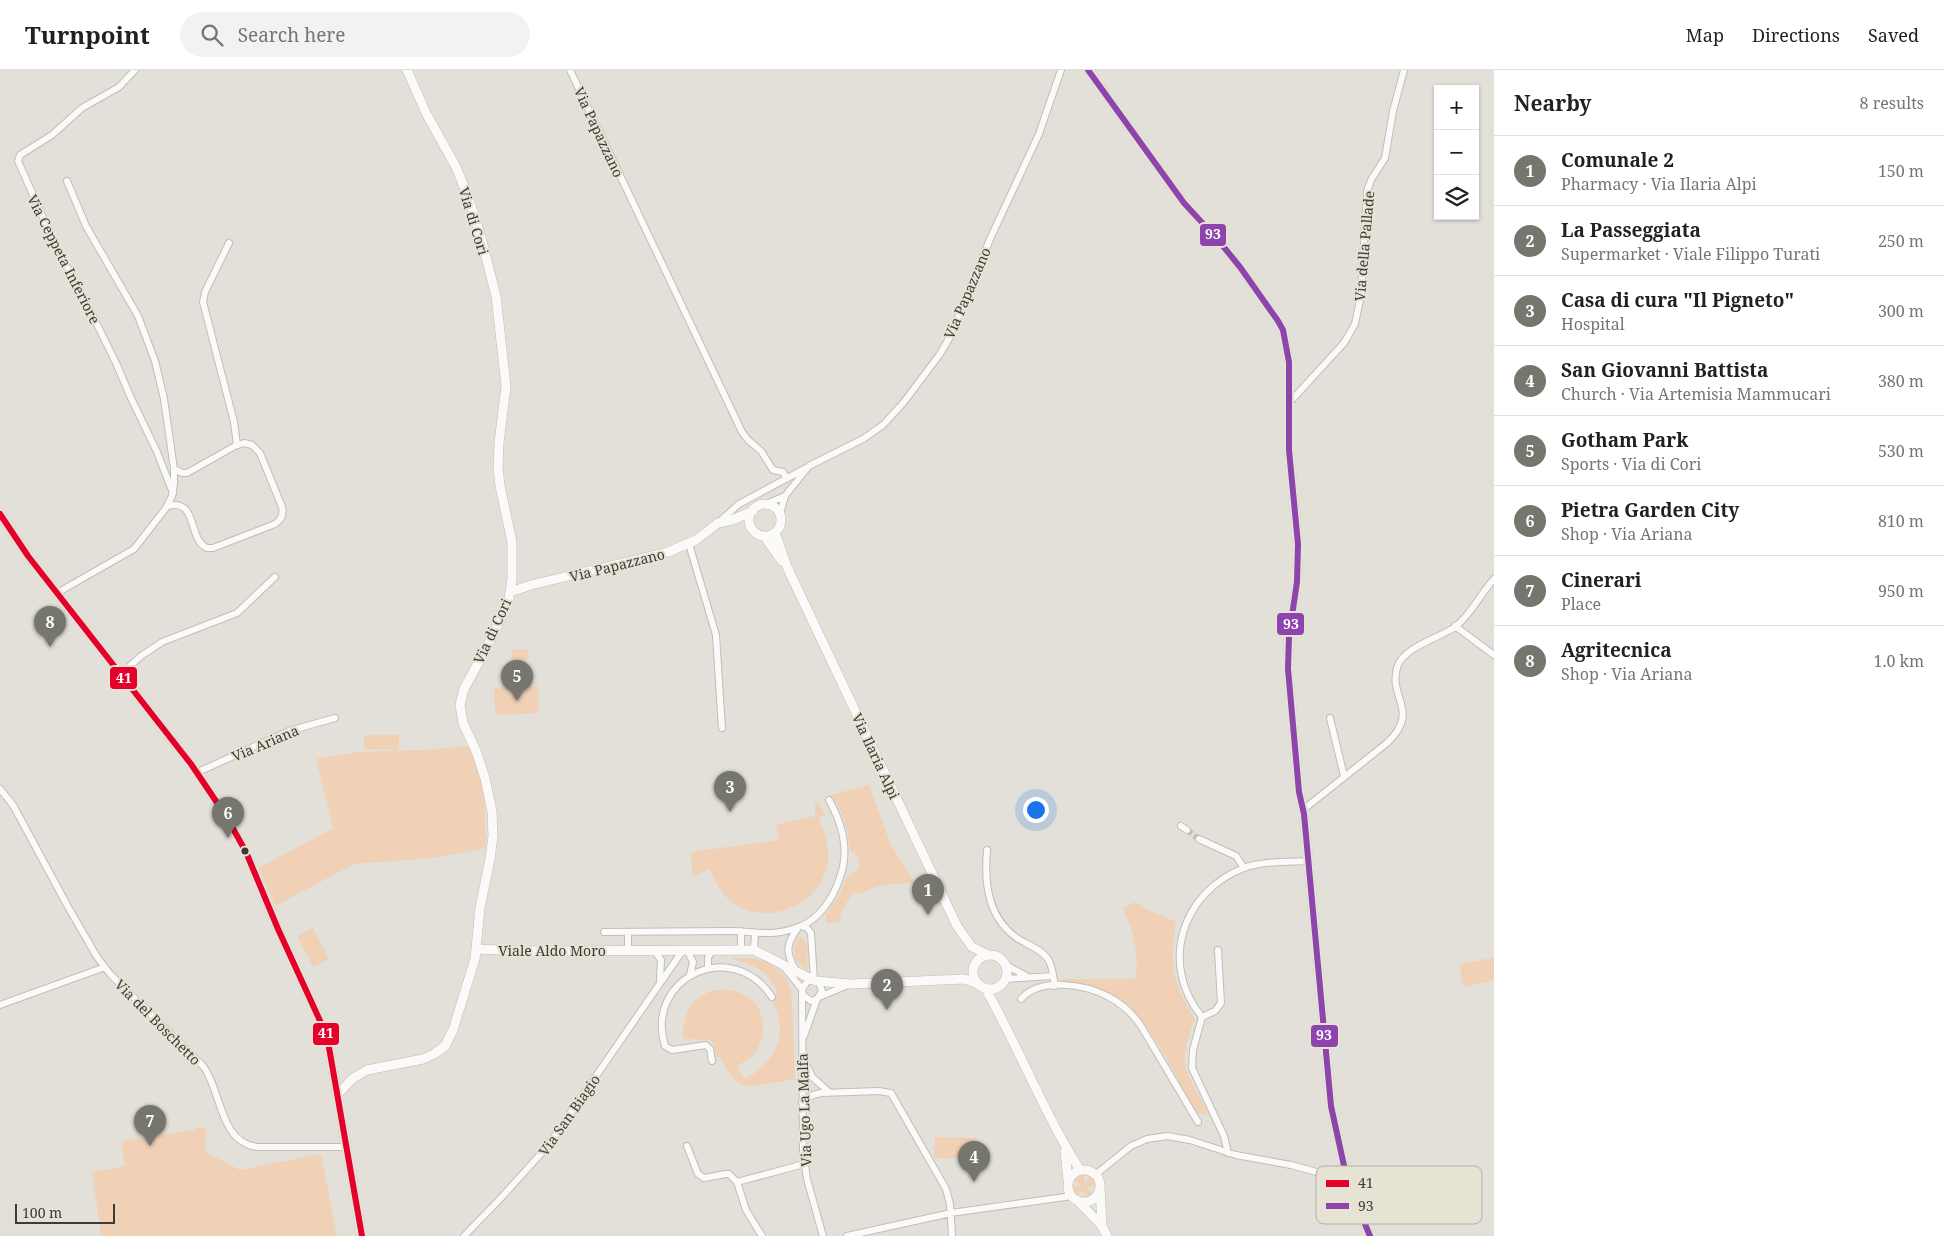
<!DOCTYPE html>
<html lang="en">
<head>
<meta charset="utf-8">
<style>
	body { margin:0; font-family:"Noto Serif",serif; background:#f2f2f2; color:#202124 }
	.controls { position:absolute; right:15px; top:15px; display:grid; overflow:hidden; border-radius:0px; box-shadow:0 1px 4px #0004 }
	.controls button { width:45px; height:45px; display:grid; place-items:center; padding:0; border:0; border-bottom:1px solid #e0e0e0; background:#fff; color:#202124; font:25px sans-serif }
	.scale { position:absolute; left:15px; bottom:12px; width:100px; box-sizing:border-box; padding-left:5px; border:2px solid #3c3b35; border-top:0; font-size:14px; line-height:18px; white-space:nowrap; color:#3c3b35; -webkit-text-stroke:4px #e6e3d5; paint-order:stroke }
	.you { position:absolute; left:1035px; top:739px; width:18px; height:18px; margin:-12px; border:4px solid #fff; border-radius:50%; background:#1a73e8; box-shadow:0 0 0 8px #1a73e833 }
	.badge { display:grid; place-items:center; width:32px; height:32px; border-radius:50%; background:#76756e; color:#fff; font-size:16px; font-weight:700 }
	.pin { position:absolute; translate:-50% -41px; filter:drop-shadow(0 1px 2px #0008) }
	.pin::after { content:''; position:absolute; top:26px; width:18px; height:15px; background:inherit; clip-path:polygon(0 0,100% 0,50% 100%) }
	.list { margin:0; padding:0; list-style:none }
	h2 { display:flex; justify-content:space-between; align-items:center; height:65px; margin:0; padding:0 20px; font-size:21px }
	h2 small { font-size:16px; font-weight:400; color:#757577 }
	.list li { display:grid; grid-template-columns:32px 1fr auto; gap:15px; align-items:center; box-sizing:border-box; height:70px; padding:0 20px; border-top:1px solid #e0e0e0 }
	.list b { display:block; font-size:19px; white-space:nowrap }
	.list p { margin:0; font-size:16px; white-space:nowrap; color:#757577 }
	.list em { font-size:16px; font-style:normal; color:#757577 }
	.icon { flex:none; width:28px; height:28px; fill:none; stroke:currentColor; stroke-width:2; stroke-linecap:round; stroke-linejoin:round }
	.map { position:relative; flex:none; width:1494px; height:1166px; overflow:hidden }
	header { display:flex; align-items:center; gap:30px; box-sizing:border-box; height:70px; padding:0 25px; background:#fff; border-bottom:1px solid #e0e0e0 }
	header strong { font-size:24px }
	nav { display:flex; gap:28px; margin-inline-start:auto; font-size:18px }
	.search { width:350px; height:45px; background:#f2f2f2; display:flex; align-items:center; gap:12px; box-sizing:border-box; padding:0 18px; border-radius:28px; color:#757577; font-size:19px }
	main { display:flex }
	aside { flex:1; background:#fff }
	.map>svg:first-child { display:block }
</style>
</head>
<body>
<header>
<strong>Turnpoint</strong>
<div class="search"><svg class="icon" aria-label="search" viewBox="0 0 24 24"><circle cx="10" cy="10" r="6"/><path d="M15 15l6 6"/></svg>Search here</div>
<nav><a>Map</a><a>Directions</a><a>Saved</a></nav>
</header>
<main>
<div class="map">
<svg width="1494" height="1166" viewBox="0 0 1494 1166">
	<rect width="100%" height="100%" fill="#e2e0d9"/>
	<path fill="#f0d1b5" d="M512 579 528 580 525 607 509 606Z
		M538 616 539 643 495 645 494 618Z
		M364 665H399V680L364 679Z
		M469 676 481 702 484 724 486 778 434 788 354 794 275 836 259 798 333 758 316 689 359 682 421 680Z
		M869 715 891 775 915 813C895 814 877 813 860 824L856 822C847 830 841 839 840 852L826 853V844L839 825 846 809 859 798V788L850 780C848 758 844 743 831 725Z
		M819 732 825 745 819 748C824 761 829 773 828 788 826 832 769 859 733 833 721 824 716 812 709 799L697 805H692L691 782 779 770 776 755 815 746V734Z
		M1136 832 1149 840 1176 852C1169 894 1172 913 1195 949 1190 962 1184 977 1185 992 1187 1009 1201 1027 1208 1043 1202 1047 1199 1043 1194 1039 1175 1005 1146 940 1111 924 1096 917 1079 916 1062 914V909H1135C1140 883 1133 861 1123 838Z
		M313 858 329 889 313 897 297 866Z
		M800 866 807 874 808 900C793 893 790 878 800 866Z
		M1494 887V910L1464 917 1459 895Z
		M730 888H755L767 892 780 901 787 910 791 919 792 934 795 1010C758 1012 739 1031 720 987H716L713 972 710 970 683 969C680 900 768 909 763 961 762 971 758 981 750 988 746 991 741 993 737 996L745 1009C777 991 790 962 771 928L778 923C765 897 756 897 730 888Z
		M195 1058H206L205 1082 240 1100 321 1084 337 1166H101L92 1102 125 1096 121 1071 194 1060Z
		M935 1067 976 1068V1089L934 1088Z
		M1085 1104 1084 1112 1086 1113 1090 1105 1094 1109 1096 1115 1088 1117V1119L1093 1123 1086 1127 1083 1121H1080L1078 1126 1072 1116H1079L1080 1114 1074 1110 1077 1106Z"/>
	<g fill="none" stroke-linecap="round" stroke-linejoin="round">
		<path stroke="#c1bfb8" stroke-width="6" stroke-dasharray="6 3" stroke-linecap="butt" d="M1187 760 1199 769"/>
		<g stroke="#bfbeb8" stroke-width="8">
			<path id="street" d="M135 0 119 17 82 38 52 65 20 85 18 91 57 179 85 230 116 293 131 328 157 382 173 423
				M570 0 742 362 748 370 761 381 773 400 783 402 786 407
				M229 173 205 222 203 232 234 352 237 375
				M1289 333 1344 273 1355 254 1361 225 1367 121 1371 110 1385 88 1393 41 1404 0
				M764 435 785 426
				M167 436C199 428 187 469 207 478H213L275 454C281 450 284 445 282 437L260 383 252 375 244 373 235 376 187 403H182L174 399
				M780 444 785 426 809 396 863 369 883 355 904 332 940 284 951 265 990 169 1039 64 1061 0
				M718 453 739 434 806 398
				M689 474 716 565 722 658
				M57 523 134 479 166 438 172 426 174 414V399L164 329 155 291 138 246 86 156 67 111
				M1455 556 1494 585
				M121 604 141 586 162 572 237 543 275 507
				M1330 648 1344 706
				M198 702 289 661 335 648
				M0 719 13 735 67 835 97 887 111 905 203 996C222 1021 219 1072 257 1077H347
				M1304 739 1387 673C1422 640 1386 627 1398 595 1405 577 1439 568 1455 557 1472 544 1480 524 1494 509
				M1181 756 1187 760
				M1199 769 1236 786 1244 798
				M987 780C984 814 988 850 1020 870 1029 875 1042 880 1048 889 1053 897 1053 907 1055 916
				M801 856 807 858 811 863 814 911
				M604 862C646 862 688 861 730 861 759 861 772 868 801 856 819 849 833 828 839 810 850 783 843 755 829 730
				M628 880V862
				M654 880 661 890 660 909
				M687 880 693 892 690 905
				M741 880V861
				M754 880 755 863
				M1218 880 1221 933 1215 941 1202 947 1193 980 1192 998 1224 1066 1228 1083
				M1006 895 1026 906
				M784 897 802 919
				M708 898V888L712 880
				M796 901C786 883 785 875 798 858
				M1006 909 1053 906
				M802 922 803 1082 807 1109 823 1166
				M819 927 848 915
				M1021 929C1040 907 1085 914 1109 927 1122 934 1133 944 1141 956L1198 1052
				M0 935 105 897
				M1202 947C1159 895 1181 822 1244 798 1263 791 1288 792 1309 791
				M804 966 817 929 822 921 819 913 813 910 807 912 802 919 803 925 811 931 817 929
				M804 989 812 1007 829 1022
				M712 991 710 979 706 975 672 980 665 976C644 908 732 866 772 927
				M802 1032 813 1025 821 1023 879 1021 891 1023 946 1119 950 1134 952 1166
				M687 1076 698 1104 704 1108 726 1104H729L737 1112 804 1094
				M1095 1105 1131 1076 1147 1069 1167 1066 1190 1070 1236 1085 1291 1095 1346 1110
				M737 1112 746 1140 762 1166
				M464 1166 500 1129 547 1077 683 880
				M847 1166 951 1143 1072 1126"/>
		</g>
		<g stroke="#bfbeb8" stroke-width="10">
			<path id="secondary" d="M1088 0 1184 133 1218 170 1240 197 1278 251 1283 260 1289 292V380L1298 474 1297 512 1289 566 1288 599 1299 722 1304 744 1331 1036 1348 1114 1370 1166
				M749 450a16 16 0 1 1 32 0a16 16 0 1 1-32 0Z
				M0 444 28 486 191 694 226 746 246 782 278 859 327 966 362 1166
				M775 463 788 499 957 856 972 877 988 885
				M764 466 782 491
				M510 522 531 515 668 482 696 470 718 453 732 450 753 441
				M477 879 520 881 754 880 813 910
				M973 902a17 17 0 1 1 34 0a17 17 0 1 1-34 0Z
				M816 911 850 914 964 909 979 914
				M985 918C1019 977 1043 1042 1080 1100
				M338 1024 352 1009 367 1000 423 989 434 984 445 976 453 960 475 889 480 838 490 789 493 766 492 741 485 708 476 681 463 653 460 635 464 619 489 573 501 548 509 528 512 509V472L500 416 498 397 499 373 506 316 496 226 480 164 467 124 456 97 426 43 407 0
				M1065 1081 1068 1110
				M1068 1116a16 16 0 1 1 32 0a16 16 0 1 1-32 0Z
				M1100 1118 1102 1155
				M1077 1130 1102 1156 1107 1166"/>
		</g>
		<use href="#street" stroke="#fbfaf9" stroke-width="6"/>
		<use href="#secondary" stroke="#fbfaf9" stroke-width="9"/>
		<g stroke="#e6e3d5" stroke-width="10">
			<path id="bus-1" d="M0 444 28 486 191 694 226 746 246 782 278 859 327 966 362 1166"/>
		</g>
		<g stroke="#e6e3d5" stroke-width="10">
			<path id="bus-2" d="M1088 0 1184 133 1218 170 1240 197 1278 251 1283 260 1289 292V380L1298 474 1297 512 1289 566 1288 599 1299 722 1304 744 1331 1036 1348 1114 1370 1166"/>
		</g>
		<use href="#bus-1" stroke="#e4002b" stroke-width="6"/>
		<use href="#bus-2" stroke="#8e44ad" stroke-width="6"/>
	</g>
	<circle fill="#3c3b35" stroke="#e6e3d5" stroke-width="2" cx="245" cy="781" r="4.5"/>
	<g text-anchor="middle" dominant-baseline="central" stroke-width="4" stroke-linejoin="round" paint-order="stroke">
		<g font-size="14" fill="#3c3b35" stroke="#e6e3d5">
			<text transform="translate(599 62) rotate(65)">Via Papazzano</text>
			<text transform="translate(474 151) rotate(73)">Via di Cori</text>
			<text transform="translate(1364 176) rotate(-85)">Via della Pallade</text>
			<text transform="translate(64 189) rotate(63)">Via Ceppeta Inferiore</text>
			<text transform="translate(967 223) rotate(-67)">Via Papazzano</text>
			<text transform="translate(617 495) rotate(-14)">Via Papazzano</text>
			<text transform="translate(492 561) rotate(-65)">Via di Cori</text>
			<text transform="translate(265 673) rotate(-23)">Via Ariana</text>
			<text transform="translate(876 686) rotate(65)">Via Ilaria Alpi</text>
			<text x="552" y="880">Viale Aldo Moro</text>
			<text transform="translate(158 952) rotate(45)">Via del Boschetto</text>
			<text transform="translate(804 1040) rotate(-92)">Via Ugo La Malfa</text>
			<text transform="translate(569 1045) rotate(-55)">Via San Biagio</text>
		</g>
	</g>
	<rect x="1316" y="1096" width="166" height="58" rx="8" fill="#e6e3d5" stroke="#b3b1a5" stroke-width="1"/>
	<rect x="1326" y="1110" width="23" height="7" fill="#e4002b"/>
	<rect x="1326" y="1133" width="23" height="6" fill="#8e44ad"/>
	<g font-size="14" fill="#3c3b35">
		<text x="1358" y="1118">41</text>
		<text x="1358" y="1141">93</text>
	</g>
	<g stroke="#e6e3d5" stroke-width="2">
		<rect x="1199" y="153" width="28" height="24" rx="5" fill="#8e44ad"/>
		<rect x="1276" y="542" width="29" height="24" rx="5" fill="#8e44ad"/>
		<rect x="109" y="596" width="29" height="24" rx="5" fill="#e4002b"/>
		<rect x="312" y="952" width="28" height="24" rx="5" fill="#e4002b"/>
		<rect x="1310" y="954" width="29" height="24" rx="5" fill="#8e44ad"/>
	</g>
	<g font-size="14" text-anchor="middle" font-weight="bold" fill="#fff">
		<text x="1213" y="169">93</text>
		<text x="1291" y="559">93</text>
		<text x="124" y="613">41</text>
		<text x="326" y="968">41</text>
		<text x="1324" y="970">93</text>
	</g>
</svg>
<div class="controls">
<button>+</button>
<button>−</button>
<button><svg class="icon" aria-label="layers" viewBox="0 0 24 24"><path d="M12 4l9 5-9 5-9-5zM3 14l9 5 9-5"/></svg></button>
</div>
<div class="scale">100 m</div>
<div class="you"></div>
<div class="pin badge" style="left:928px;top:845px">1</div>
<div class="pin badge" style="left:887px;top:940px">2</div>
<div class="pin badge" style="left:730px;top:742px">3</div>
<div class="pin badge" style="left:974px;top:1112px">4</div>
<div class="pin badge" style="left:517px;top:631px">5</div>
<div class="pin badge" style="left:228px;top:768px">6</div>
<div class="pin badge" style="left:150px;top:1076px">7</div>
<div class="pin badge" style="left:50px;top:577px">8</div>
</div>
<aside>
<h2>Nearby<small>8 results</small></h2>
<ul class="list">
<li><span class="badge">1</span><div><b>Comunale 2</b><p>Pharmacy · Via Ilaria Alpi</p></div><em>150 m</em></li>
<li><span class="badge">2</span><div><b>La Passeggiata</b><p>Supermarket · Viale Filippo Turati</p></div><em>250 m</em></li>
<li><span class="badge">3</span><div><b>Casa di cura &quot;Il Pigneto&quot;</b><p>Hospital</p></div><em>300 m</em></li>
<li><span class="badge">4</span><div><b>San Giovanni Battista</b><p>Church · Via Artemisia Mammucari</p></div><em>380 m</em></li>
<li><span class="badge">5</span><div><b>Gotham Park</b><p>Sports · Via di Cori</p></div><em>530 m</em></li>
<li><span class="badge">6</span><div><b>Pietra Garden City</b><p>Shop · Via Ariana</p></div><em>810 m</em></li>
<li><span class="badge">7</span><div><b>Cinerari</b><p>Place</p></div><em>950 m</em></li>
<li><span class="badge">8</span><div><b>Agritecnica</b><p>Shop · Via Ariana</p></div><em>1.0 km</em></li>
</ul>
</aside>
</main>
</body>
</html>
